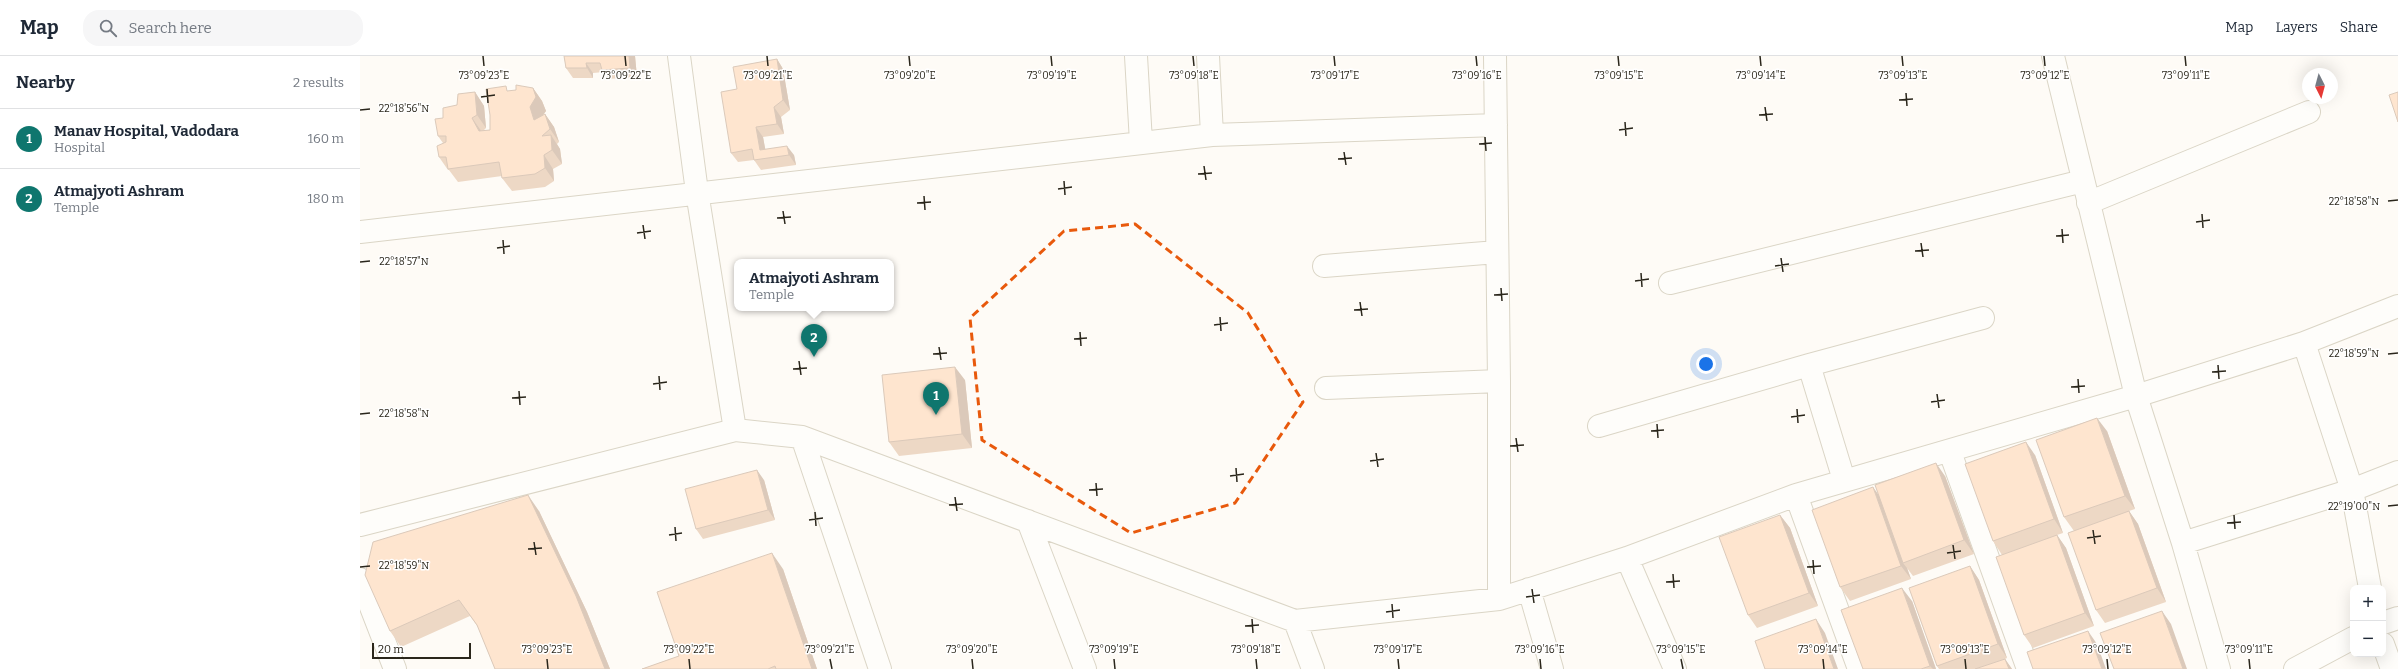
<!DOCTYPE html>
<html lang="en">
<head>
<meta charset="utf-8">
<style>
	body { margin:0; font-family:Bitter,serif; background:#f6f6f7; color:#1f2937 }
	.controls { position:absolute; right:12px; bottom:12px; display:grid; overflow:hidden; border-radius:8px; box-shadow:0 4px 16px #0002 }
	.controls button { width:36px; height:36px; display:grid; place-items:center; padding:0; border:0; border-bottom:1px solid #e0e1e3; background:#fff; color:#1f2937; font:20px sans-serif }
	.compass { position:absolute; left:1942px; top:12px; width:36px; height:36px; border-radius:50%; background:#fff; box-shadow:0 4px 16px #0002; rotate:174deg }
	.scale { position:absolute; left:12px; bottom:10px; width:99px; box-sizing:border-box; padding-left:4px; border:2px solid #2a261b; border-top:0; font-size:11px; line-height:14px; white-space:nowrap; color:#2a261b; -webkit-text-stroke:3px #fff; paint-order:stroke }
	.you { position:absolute; left:1346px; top:308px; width:14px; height:14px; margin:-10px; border:3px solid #fff; border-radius:50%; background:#1a73e8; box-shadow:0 0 0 6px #1a73e833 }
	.badge { display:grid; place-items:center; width:26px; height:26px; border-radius:50%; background:#0f766e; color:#fff; font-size:13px; font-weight:700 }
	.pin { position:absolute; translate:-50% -33px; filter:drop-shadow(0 1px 2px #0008) }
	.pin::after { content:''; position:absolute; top:21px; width:14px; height:12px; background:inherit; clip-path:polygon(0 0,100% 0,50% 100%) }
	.popup { position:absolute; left:374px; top:203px; width:160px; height:52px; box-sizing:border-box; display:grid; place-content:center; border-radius:8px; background:#fff; filter:drop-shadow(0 1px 3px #0005); font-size:13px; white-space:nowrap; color:#747a83 }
	.popup b { font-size:15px; color:#1f2937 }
	.popup::after { content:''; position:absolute; left:50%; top:100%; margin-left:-8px; border:8px solid transparent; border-top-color:#fff }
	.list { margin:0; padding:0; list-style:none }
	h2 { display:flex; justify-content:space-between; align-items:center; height:52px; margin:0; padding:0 16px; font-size:17px }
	h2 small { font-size:13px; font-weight:400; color:#747a83 }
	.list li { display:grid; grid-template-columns:26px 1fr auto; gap:12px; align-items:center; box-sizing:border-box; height:60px; padding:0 16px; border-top:1px solid #e0e1e3 }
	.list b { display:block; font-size:15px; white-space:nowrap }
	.list p { margin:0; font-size:13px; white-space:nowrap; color:#747a83 }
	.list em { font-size:13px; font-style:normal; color:#747a83 }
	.icon { flex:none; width:22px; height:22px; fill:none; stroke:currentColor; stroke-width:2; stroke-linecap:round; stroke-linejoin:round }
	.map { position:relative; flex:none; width:2038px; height:613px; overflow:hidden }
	header { display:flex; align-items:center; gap:24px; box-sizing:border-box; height:56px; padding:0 20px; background:#fff; border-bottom:1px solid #e0e1e3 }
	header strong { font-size:19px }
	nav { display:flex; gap:22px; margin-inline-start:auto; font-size:14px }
	.search { width:280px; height:36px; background:#f6f6f7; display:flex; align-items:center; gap:10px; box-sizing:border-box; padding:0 14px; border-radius:16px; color:#747a83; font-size:15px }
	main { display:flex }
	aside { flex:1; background:#fff }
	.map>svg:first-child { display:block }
</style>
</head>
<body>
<header>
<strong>Map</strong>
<div class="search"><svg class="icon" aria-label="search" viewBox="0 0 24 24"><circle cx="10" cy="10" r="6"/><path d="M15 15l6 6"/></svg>Search here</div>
<nav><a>Map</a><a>Layers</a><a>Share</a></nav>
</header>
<main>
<aside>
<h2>Nearby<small>2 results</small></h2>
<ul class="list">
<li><span class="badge">1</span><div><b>Manav Hospital, Vadodara</b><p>Hospital</p></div><em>160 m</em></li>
<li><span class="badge">2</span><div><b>Atmajyoti Ashram</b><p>Temple</p></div><em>180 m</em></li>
</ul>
</aside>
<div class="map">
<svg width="2038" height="613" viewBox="0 0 2038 613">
	<rect width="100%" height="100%" fill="#fefbf6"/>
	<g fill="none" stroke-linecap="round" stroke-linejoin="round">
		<g stroke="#b1a78c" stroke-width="24">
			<path id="minor" d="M319 0 337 136 375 374
				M776 0 781 86
				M1135 0 1139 325V543
				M1693 0 1776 340 1823 487 1859 613
				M852 79 1136 69
				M1728 147 1949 56
				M0 176 852 79 848 0
				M964 210 1137 196
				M1310 227 1723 125
				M1944 287 1992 434 2010 532
				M1449 309 1484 424
				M966 332 1139 325
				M1239 370 1449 309 1623 262
				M442 381 520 613
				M1590 396 1668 613
				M1436 439 1499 613
				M668 465 725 613
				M0 469 375 374 442 381 935 565 1139 543 1267 502 1436 439 1776 340 1944 287 2038 250
				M1823 487 1992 434 2038 416
				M1267 502 1315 613
				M0 523 35 613
				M1169 533 1192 613
				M935 565 953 613
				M2023 567 2038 562
				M2023 588 2032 613
				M1935 613 1993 582"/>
		</g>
		<use href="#minor" stroke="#fff" stroke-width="22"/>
	</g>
	<path fill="#daad8a" d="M204 0H275L277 21 248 23 244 16 233 17V22H213L206 12Z
		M417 3 423 13 430 54 421 61 424 78 403 81 405 93 434 99 436 109 401 114 394 104 378 106 371 97Z
		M173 32 182 45 186 55 183 59 185 58 194 71 199 86 197 88 200 93 202 108 193 113 194 125 185 131 152 135 142 122V120L98 126 89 114H88L79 101 83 87 78 80 83 62 97 49 115 36 124 50 126 72 123 75 130 74 149 35Z
		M605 324 612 392 539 400 529 386Z
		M1747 375 1775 453 1769 455 1778 468 1806 546 1745 567 1736 554 1714 475 1704 461Z
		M1675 399 1703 477 1697 479 1706 492 1734 570 1673 592 1664 579 1642 499 1633 485Z
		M1585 420 1614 498 1553 520 1547 512 1551 523 1490 545 1480 531 1519 439Z
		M404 424 415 464 343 483 336 473Z
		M179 455 227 556 250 613H135L118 571 110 560 41 591 30 575Z
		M1420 459 1430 472 1458 550 1397 572 1388 559Z
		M1610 510 1619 524 1647 602 1645 603 1652 613H1579L1577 610Z
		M423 513 457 613H282L319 600Z
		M1552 545 1576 613H1503Z"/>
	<path fill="#b28d71" d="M269 0H275L277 21 270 12Z
		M417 3 423 13 430 54 423 44Z
		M226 7 233 17V22L227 12Z
		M173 32 182 45 186 55 179 64H174L170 51Z
		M115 36 124 50 126 72 117 59Z
		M414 51 421 61 424 78 417 68Z
		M185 58 194 71 199 86 190 73Z
		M112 62 122 76 119 75Z
		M396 71 403 81 407 102 400 94Z
		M191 79 200 93 202 108 192 94Z
		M427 90 434 99 436 109 429 99Z
		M184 99 193 113 194 125 185 112Z
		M595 311 605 324 612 392 602 378Z
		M1737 362 1747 375 1775 453 1765 440Z
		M1666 386 1675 399 1703 477 1694 463Z
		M1576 407 1585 420 1614 498 1604 484Z
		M397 414 404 424 415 464 408 454Z
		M1513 431 1523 445 1543 507 1547 512 1551 523 1541 510Z
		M168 439 179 455 227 556 250 613H245Z
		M1769 455 1778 468 1806 546 1797 532Z
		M1420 459 1430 472 1458 550 1449 537Z
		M1697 479 1706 492 1734 570 1725 557Z
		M412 497 423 513 457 613H452Z
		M1610 510 1619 524 1647 602 1638 588Z
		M1542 532 1552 545 1576 613H1573L1570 610Z
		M1802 555 1811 568 1827 613H1823Z
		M1456 563 1465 577 1478 613H1474Z
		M1728 575 1737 588 1746 613H1742Z
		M1645 603 1652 613H1649Z"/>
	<path fill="#fec9a1" stroke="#b28d71" d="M204 0H269L270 12 242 14 240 7H226L227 12H206Z
		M417 3 423 44 414 51 417 68 396 71 400 94 427 90 429 99 394 104 392 93 371 97 361 36 377 33 373 11Z
		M156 29 173 32 176 41 170 51 174 64 185 58 190 73 182 80 191 79 192 94 184 99 185 112 175 118 142 122 139 106 88 113 86 101H79L77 90 86 86V80H78L75 63 83 62V52L97 49 98 38 115 36 117 59 112 62 119 75 130 74V59L126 33 146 30 147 35 156 34Z
		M2038 36V66L2029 39Z
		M595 311 602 378 529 386 522 319Z
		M1737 362 1765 440 1704 461 1676 384Z
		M1666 386 1694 463 1633 485 1605 408Z
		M1576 407 1604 484 1543 507 1515 429Z
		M397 414 408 454 336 473 325 433Z
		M1513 431 1541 510 1480 531 1452 454Z
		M168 439 216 540 245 613H135L117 569 99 544 30 575 5 519 13 486Z
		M1769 455 1797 532 1736 554 1708 477Z
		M1420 459 1449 537 1388 559 1359 481Z
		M1697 479 1725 557 1664 579 1636 501Z
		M412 497 452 613H416L415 610 408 613H282L319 600 297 536Z
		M1610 510 1638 588 1577 610 1549 532Z
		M1542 532 1570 610 1561 613H1503L1481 554Z
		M1802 555 1823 613H1754L1740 577Z
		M1456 563 1474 613H1405L1395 585Z
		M1728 575 1742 613H1673L1667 596Z
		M1645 603 1649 613H1615Z"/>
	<path d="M0 0H2038V613H0ZM775 168 888 257 943 346 875 447 771 477 622 384 610 262 704 175Z" fill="#fefbf6" fill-opacity=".55" fill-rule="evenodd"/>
	<path fill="none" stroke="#e8590c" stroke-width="3" stroke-dasharray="8 5" stroke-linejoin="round" d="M775 168 888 257 943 346 875 447 771 477 622 384 610 262 704 175Z"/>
	<path fill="none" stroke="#2a261b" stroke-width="1.5" d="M123 0 124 10M265 0 266 10M407 0 408 10M549 0 550 10M691 0 692 10M833 0 834 10M974 0 975 10M1116 0 1117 10M1258 0 1259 10M1400 0 1401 10M1542 0 1543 10M1684 0 1685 10M1825 0 1826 10M127 33 128 47M1546 37 1547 50M121 41 135 39M1539 44 1553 43M1405 51 1407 65M0 54 10 53M1399 59 1413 58M1265 66 1266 80M1259 74 1273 72M1125 81 1126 95M1119 88 1132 87M984 96 986 109M978 103 992 102M844 110 846 124M838 118 852 117M704 125 705 139M698 133 712 131M564 140 565 154M2028 145 2038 144M557 147 571 146M423 155 425 168M1842 158 1843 172M417 162 431 161M1836 166 1850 164M283 169 285 183M1702 173 1703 187M277 177 291 175M1696 180 1709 179M143 184 144 198M1561 187 1563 201M137 192 150 190M1555 195 1569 194M1421 202 1423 216M0 206 10 205M1415 210 1429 208M1281 217 1282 231M1275 225 1289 223M1141 232 1142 245M1134 239 1148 238M1000 246 1002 260M994 254 1008 253M860 261 861 275M854 269 868 267M720 276 721 290M714 283 727 282M579 291 581 304M573 298 587 297M2028 298 2038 297M439 305 441 319M1858 309 1859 323M433 313 447 312M1852 316 1866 315M299 320 300 334M1718 323 1719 337M293 328 307 326M1711 331 1725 330M159 335 160 349M1577 338 1579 352M152 342 166 341M1571 346 1585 344M1437 353 1438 367M0 358 10 357M1431 361 1445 359M1297 368 1298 382M1291 375 1304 374M1156 382 1158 396M1150 390 1164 389M1016 397 1018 411M1010 405 1024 403M876 412 877 426M870 420 884 418M736 427 737 440M729 434 743 433M595 441 597 455M589 449 603 448M2028 450 2038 449M455 456 456 470M1874 459 1875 473M449 464 463 462M1867 467 1881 466M315 471 316 485M1733 474 1735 488M309 479 322 477M1727 482 1741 480M174 486 176 499M1593 489 1595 503M168 493 182 492M1587 497 1601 495M1453 504 1454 518M0 511 10 510M1447 511 1461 510M1313 518 1314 532M1306 526 1320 525M1172 533 1174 547M1166 541 1180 539M1032 548 1033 562M1026 556 1040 554M892 563 893 577M885 570 899 569M187 603 188 613M329 603 330 613M470 603 472 613M612 603 613 613M754 603 755 613M896 603 897 613M1038 603 1039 613M1180 603 1181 613M1321 603 1323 613M1463 603 1464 613M1605 603 1606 613M1747 603 1748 613M1889 603 1890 613"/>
	<g font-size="10" text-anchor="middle" fill="#2a261b" stroke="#fff" stroke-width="3" stroke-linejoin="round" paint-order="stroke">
		<text x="124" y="23">73°09'23"E</text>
		<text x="266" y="23">73°09'22"E</text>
		<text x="408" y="23">73°09'21"E</text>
		<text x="550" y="23">73°09'20"E</text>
		<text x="692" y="23">73°09'19"E</text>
		<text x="834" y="23">73°09'18"E</text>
		<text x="975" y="23">73°09'17"E</text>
		<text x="1117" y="23">73°09'16"E</text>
		<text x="1259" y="23">73°09'15"E</text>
		<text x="1401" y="23">73°09'14"E</text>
		<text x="1543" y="23">73°09'13"E</text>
		<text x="1685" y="23">73°09'12"E</text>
		<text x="1826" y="23">73°09'11"E</text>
		<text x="44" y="56">22°18'56"N</text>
		<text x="1994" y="149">22°18'58"N</text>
		<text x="44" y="209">22°18'57"N</text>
		<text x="1994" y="301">22°18'59"N</text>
		<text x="44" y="361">22°18'58"N</text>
		<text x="1994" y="454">22°19'00"N</text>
		<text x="44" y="513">22°18'59"N</text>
		<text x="187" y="597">73°09'23"E</text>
		<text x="329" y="597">73°09'22"E</text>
		<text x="470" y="597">73°09'21"E</text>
		<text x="612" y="597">73°09'20"E</text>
		<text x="754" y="597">73°09'19"E</text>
		<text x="896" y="597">73°09'18"E</text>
		<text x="1038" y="597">73°09'17"E</text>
		<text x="1180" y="597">73°09'16"E</text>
		<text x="1321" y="597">73°09'15"E</text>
		<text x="1463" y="597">73°09'14"E</text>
		<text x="1605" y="597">73°09'13"E</text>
		<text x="1747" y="597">73°09'12"E</text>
		<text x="1889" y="597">73°09'11"E</text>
	</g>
</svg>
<div class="controls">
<button>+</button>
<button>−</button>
</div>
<svg class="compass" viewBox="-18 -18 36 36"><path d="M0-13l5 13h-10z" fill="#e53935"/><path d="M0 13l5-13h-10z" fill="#747a83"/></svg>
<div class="scale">20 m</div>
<div class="you"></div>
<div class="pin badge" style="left:576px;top:359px">1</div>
<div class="pin badge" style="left:454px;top:301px">2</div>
<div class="popup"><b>Atmajyoti Ashram</b>Temple</div>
</div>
</main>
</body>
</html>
